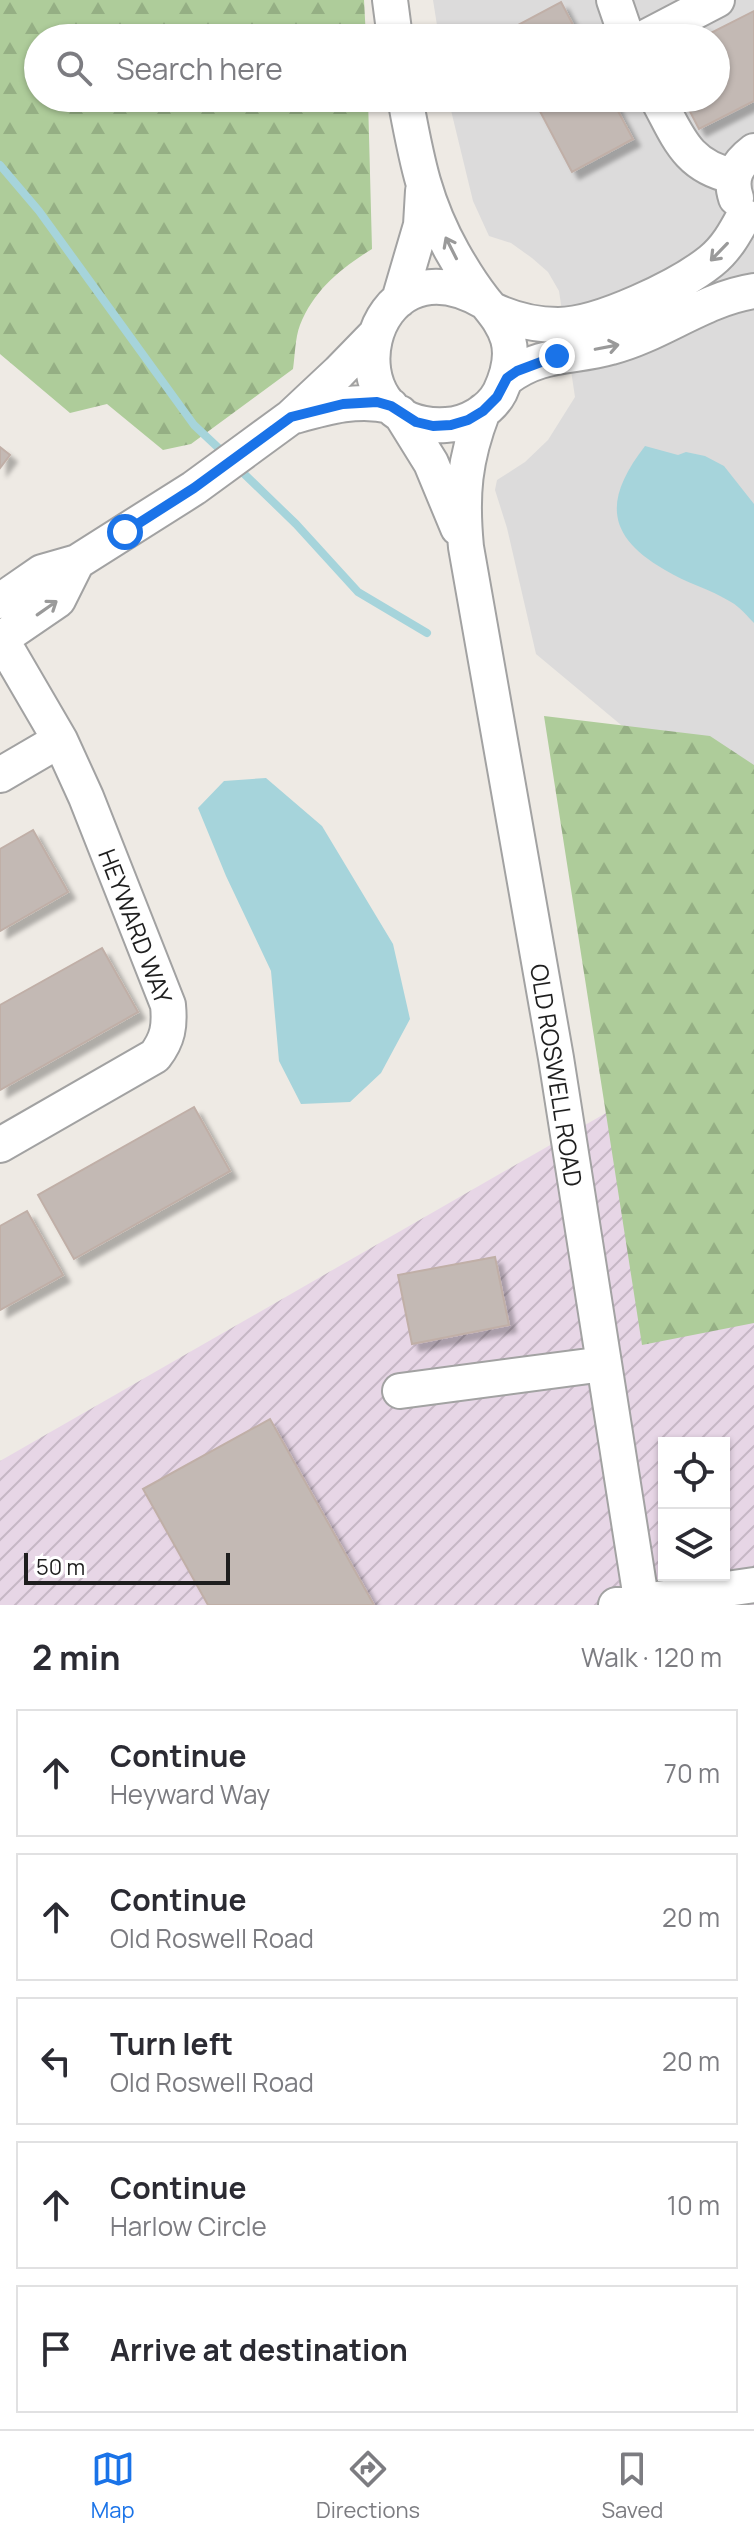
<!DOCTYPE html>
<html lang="en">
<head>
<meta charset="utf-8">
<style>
	body { margin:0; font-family:Manrope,sans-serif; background:#f7f7f7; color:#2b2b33 }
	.controls { position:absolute; right:24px; bottom:24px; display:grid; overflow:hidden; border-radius:0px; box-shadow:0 2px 6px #0004 }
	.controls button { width:72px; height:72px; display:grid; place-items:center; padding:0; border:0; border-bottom:2px solid #e1e1e2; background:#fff; color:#2b2b33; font:40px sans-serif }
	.scale { position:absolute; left:24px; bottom:20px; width:206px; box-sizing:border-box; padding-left:8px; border:4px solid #1e1e1e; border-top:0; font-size:22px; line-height:28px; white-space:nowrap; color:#1e1e1e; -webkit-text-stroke:6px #fff; paint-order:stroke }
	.stop { position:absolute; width:24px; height:24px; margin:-18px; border:6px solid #1a73e8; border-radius:50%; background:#fff }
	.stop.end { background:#1a73e8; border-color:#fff; box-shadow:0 2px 8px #0008 }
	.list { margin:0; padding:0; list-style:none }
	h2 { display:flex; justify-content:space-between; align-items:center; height:104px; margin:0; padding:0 32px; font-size:34px }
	h2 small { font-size:26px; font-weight:400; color:#7c7c81 }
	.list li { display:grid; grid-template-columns:52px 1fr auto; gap:24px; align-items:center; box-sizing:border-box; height:128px; margin:0 16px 16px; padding:0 16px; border:2px solid #e1e1e2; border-radius:0px }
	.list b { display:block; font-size:30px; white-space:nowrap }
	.list p { margin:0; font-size:26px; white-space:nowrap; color:#7c7c81 }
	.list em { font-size:26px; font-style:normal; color:#7c7c81 }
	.icon { flex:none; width:44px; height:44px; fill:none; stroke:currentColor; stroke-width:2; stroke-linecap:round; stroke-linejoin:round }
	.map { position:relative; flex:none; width:754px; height:1605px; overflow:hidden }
	.search { position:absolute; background:#fff; box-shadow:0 2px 6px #0004; left:24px; right:24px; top:24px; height:88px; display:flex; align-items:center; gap:20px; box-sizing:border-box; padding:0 28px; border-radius:44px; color:#7c7c81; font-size:30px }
	.sheet { height:824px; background:#fff }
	nav { display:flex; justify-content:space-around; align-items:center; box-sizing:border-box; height:112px; border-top:2px solid #e1e1e2; background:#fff; font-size:22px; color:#7c7c81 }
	nav a { display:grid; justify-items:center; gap:4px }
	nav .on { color:#1a73e8 }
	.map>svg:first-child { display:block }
</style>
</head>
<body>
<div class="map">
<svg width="754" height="1605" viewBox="0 0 754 1605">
	<defs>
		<pattern id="industrial-furrows" width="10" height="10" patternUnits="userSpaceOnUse" patternTransform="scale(2)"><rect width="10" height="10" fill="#e7d6e6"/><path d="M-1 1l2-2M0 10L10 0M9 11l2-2" fill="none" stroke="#c6b7c5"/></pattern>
		<pattern id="forest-firs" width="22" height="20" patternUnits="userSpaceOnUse" patternTransform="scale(2)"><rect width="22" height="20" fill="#aecc9a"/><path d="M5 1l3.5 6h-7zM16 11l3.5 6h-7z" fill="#95af84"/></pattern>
		<filter id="shadow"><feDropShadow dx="7" dy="7" stdDeviation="2" flood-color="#0004"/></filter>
	</defs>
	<rect width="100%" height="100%" fill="#eeeae4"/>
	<path fill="#dcdbdb" d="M433 0H754V819L705 795 536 654 507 528 495 490 497 480 525 462 548 440 575 397 559 291 548 272 532 258 511 243 489 236 473 201 448 98H716V38H439Z"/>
	<path fill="url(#industrial-furrows)" fill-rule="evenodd" d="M754 1028V1605H0V1461ZM664 1443H724V1575H664Z"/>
	<path fill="url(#forest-firs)" d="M0 0H364L366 38H38V98H368L372 249C341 268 314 290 300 325 295 338 295 356 293 369L191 444 163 450 107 404 70 413 0 354Z
		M544 716 710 736 754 765V1323L642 1345Z"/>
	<path fill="#a6d4db" d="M645 446 678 455 686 452 705 456 724 466 754 504V623C747 616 740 607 731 602 710 589 686 583 665 570 604 535 605 498 645 446Z
		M266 778 322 826 393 944 410 1019 381 1073 350 1102 301 1104 279 1061 271 971 226 876 198 808 224 781Z"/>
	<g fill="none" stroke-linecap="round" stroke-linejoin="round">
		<path stroke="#a6d4db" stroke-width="8" d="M0 165 39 211 194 425 227 456
			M236 466 296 524 358 592 427 633"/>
	</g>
	<path fill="#c3b9b4" stroke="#c0afa7" stroke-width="2" filter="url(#shadow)" d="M561 2 580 38H501L499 35Z
		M754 11V101L699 129 683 98H716V38H701Z
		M533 98H611L633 139 572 172Z
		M0 447 10 455 0 468Z
		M33 830 68 892 0 931V849Z
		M102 948 138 1012 0 1090V1005Z
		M194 1107 230 1171 74 1259 38 1195Z
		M27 1211 63 1275 0 1310V1226Z
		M495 1257 509 1325 412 1344 398 1275Z
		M270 1419 374 1605H208L143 1489Z"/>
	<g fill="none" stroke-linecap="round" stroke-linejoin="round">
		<g stroke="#a2a2a2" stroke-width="38">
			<path id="minor" d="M390 0 395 38
				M614 0 627 38
				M644 38 717 0
				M405 98C416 156 423 200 453 253 462 269 471 284 483 299 493 312 503 322 508 339 513 357 508 375 500 392 490 411 467 424 446 425 325 432 364 231 485 302
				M657 98C678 136 686 166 733 176
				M736 198C729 177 737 164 754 151
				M399 300 421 225 423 191
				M493 310C514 320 534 325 558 325 599 325 680 286 711 261 726 249 735 233 744 216
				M507 378C541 352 573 358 611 347 661 334 703 299 754 291
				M483 411C464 460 461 495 466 547L556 1058 642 1605
				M400 413 431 463 458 528
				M295 416C327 407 358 398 391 406
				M0 601 42 572 77 562 194 488 250 447 291 417 339 372 374 336
				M0 637 60 740 86 797 168 1005C170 1026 168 1039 155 1056L0 1145
				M1 639 58 600 77 562
				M0 775 60 740
				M400 1391 604 1364
				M616 1605 754 1585"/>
		</g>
		<use href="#minor" stroke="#fff" stroke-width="34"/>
	</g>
	<defs><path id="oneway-shaft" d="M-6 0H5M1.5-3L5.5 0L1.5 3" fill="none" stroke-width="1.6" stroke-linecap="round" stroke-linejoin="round" transform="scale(2)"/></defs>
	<g stroke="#9a9a9a">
		<use href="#oneway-shaft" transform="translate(451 248) rotate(-117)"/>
		<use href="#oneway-shaft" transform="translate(719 252) rotate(134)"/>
		<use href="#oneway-shaft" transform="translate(607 347) rotate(-11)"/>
		<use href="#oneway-shaft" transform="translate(47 608) rotate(-35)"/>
	</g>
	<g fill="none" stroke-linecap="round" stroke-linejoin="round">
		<path stroke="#1a73e8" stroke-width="10" d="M125 532 194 488 291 417 343 404 377 402 391 406 416 422 433 426 451 425 468 420 483 411 497 397 507 378 517 371 557 356"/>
	</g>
	<g text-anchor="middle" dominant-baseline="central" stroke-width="7" stroke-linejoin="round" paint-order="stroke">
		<g font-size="24" fill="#1e1e1e" stroke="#fff">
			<text transform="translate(136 926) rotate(69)">HEYWARD WAY</text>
			<text transform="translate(557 1075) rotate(81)">OLD ROSWELL ROAD</text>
		</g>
	</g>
</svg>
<div class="controls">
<button><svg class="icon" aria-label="locate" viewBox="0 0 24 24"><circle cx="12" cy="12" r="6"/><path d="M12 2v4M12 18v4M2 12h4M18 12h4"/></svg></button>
<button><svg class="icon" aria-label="layers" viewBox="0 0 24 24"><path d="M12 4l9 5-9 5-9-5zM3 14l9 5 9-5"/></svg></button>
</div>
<div class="scale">50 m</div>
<div class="stop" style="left:125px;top:532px"></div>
<div class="stop end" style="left:557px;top:356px"></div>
<div class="search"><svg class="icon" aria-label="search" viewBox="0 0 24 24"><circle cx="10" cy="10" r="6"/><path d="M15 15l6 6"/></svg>Search here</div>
</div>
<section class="sheet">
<h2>2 min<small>Walk · 120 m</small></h2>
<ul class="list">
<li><svg class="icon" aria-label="ahead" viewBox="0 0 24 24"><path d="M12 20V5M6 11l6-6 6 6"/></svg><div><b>Continue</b><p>Heyward Way</p></div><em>70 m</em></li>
<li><svg class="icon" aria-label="ahead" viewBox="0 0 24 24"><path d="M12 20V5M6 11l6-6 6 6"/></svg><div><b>Continue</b><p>Old Roswell Road</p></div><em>20 m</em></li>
<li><svg class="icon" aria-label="left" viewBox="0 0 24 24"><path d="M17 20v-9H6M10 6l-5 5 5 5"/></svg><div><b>Turn left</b><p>Old Roswell Road</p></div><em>20 m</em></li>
<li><svg class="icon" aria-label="ahead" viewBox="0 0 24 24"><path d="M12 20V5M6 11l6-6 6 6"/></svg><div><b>Continue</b><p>Harlow Circle</p></div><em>10 m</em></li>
<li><svg class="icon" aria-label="arrive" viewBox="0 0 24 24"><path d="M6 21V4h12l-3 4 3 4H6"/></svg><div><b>Arrive at destination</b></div></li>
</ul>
</section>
<nav>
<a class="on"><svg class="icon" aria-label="map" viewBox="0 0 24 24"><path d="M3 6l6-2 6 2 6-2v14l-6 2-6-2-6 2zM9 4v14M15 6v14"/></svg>Map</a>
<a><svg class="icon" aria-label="directions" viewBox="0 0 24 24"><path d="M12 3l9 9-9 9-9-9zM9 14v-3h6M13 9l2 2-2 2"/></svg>Directions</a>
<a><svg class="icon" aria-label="saved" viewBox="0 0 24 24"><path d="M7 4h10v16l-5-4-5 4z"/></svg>Saved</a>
</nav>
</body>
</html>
